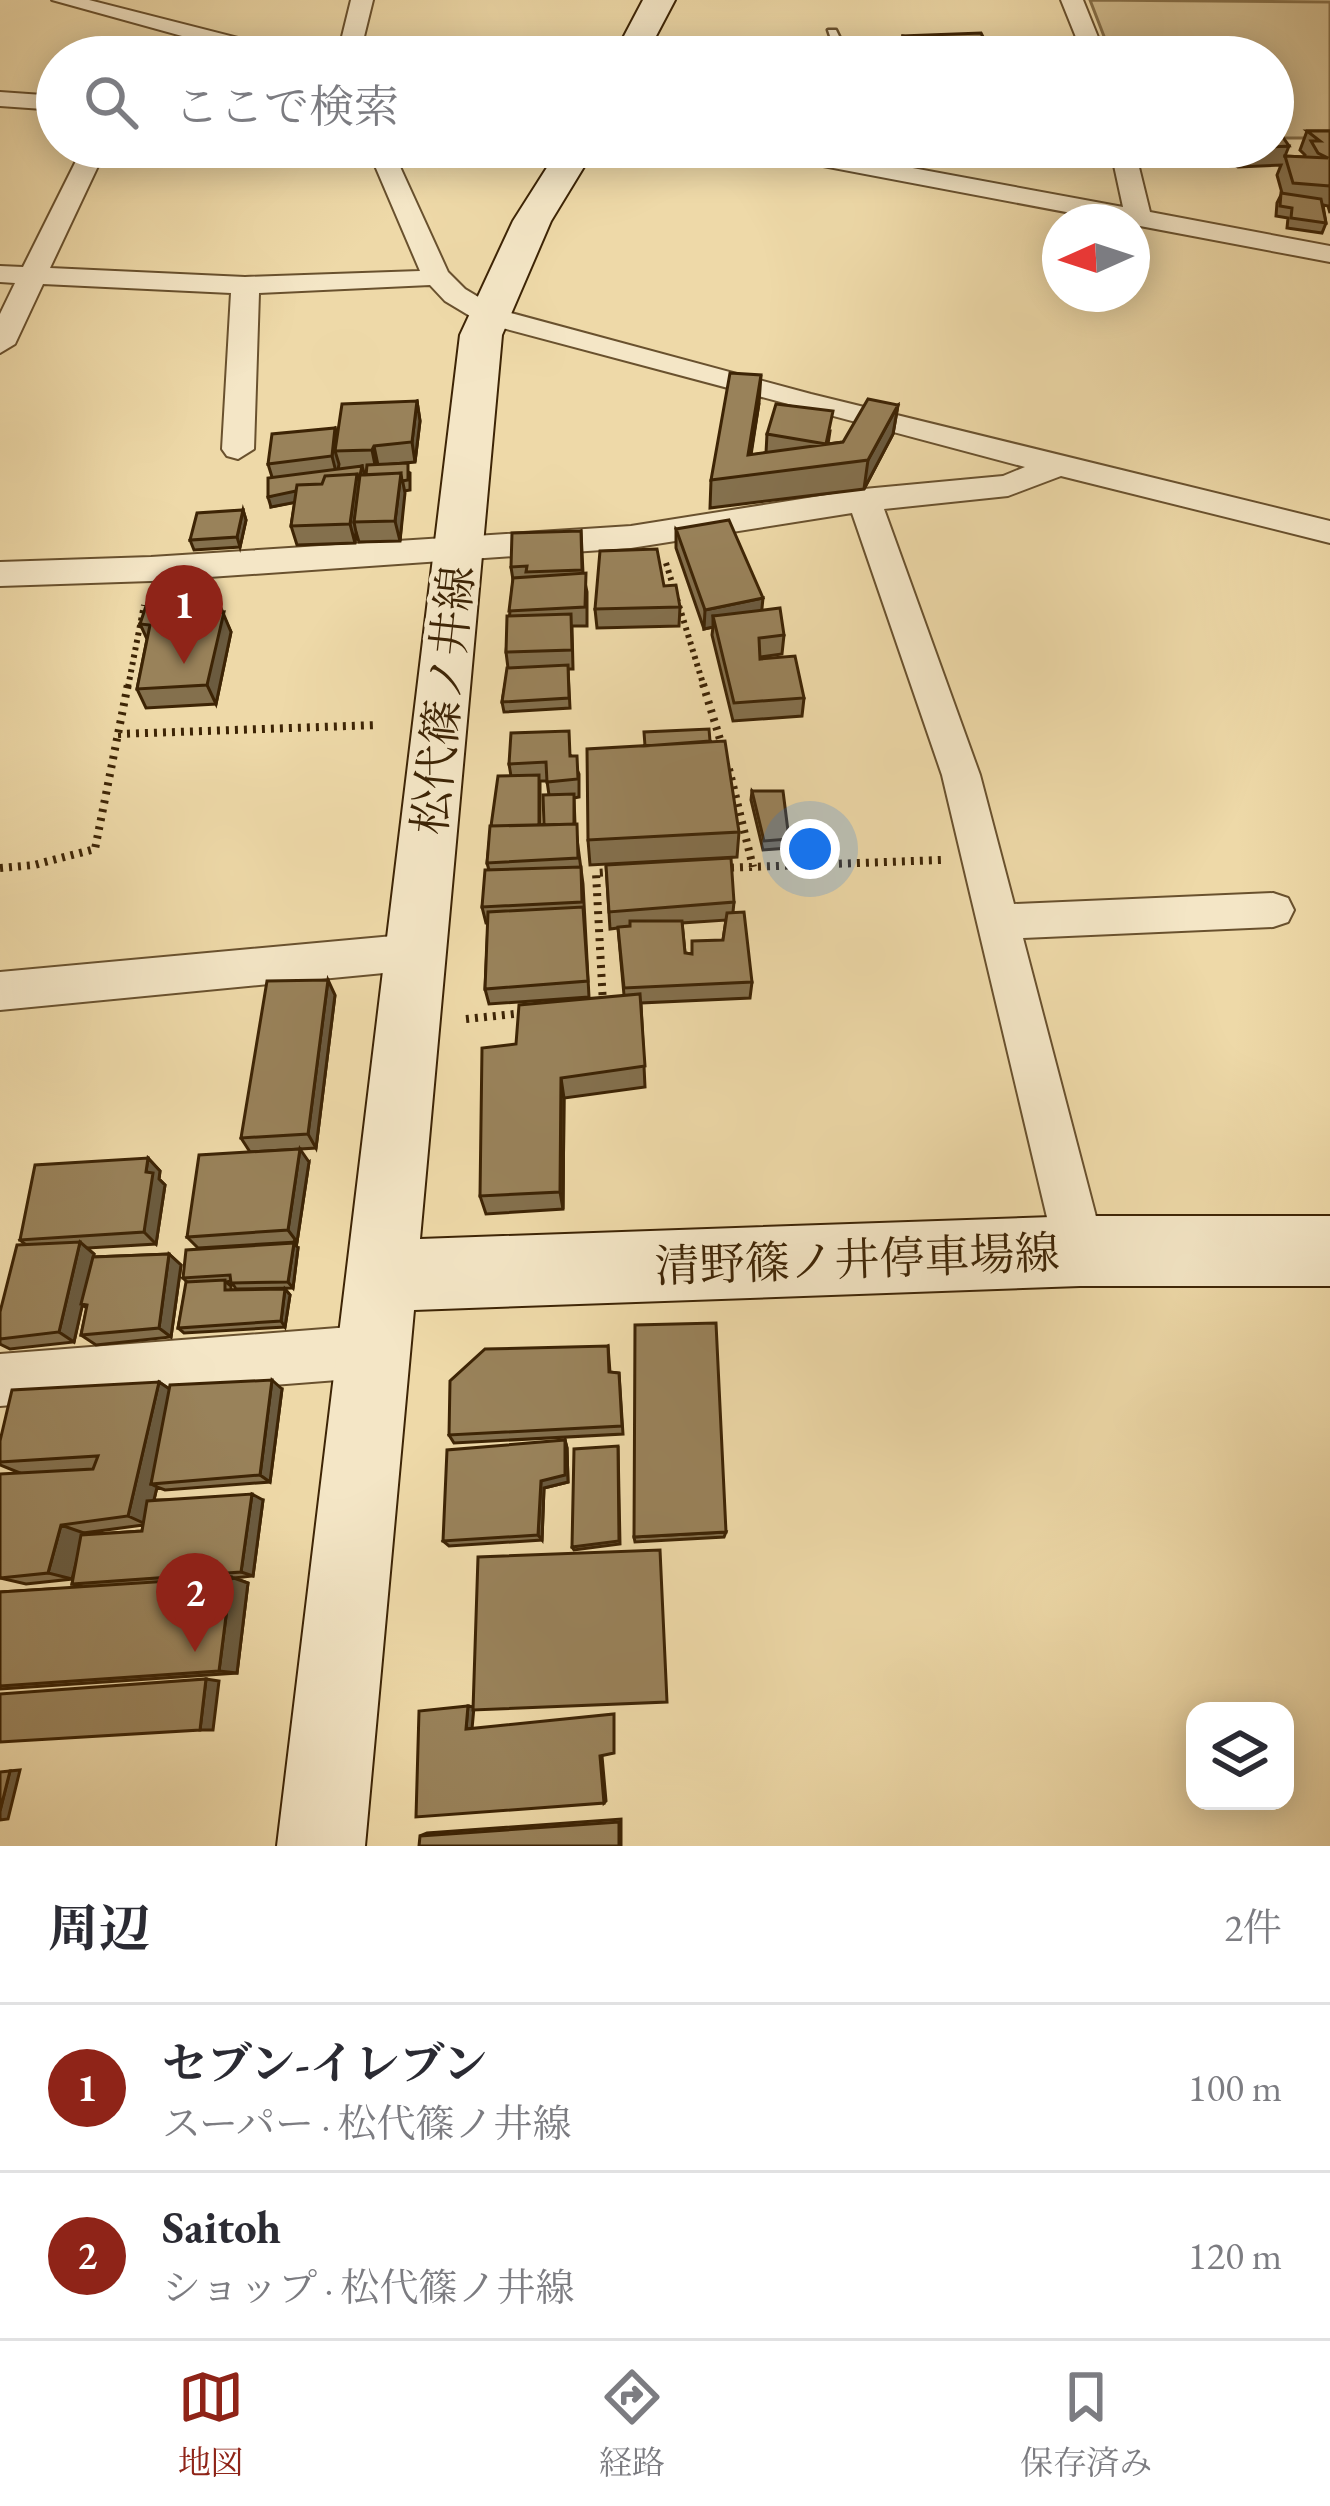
<!DOCTYPE html>
<html lang="ja">
<head>
<meta charset="utf-8">
<style>
	body { margin:0; font-family:"EB Garamond","Noto Serif JP",serif; background:#f7f7f7; color:#2b2b33 }
	.controls { position:absolute; right:36px; bottom:36px; display:grid; overflow:hidden; border-radius:24px; box-shadow:0 6px 30px #0003 }
	.controls button { width:108px; height:108px; display:grid; place-items:center; padding:0; border:0; border-bottom:3px solid #e1e1e2; background:#fff; color:#2b2b33; font:60px sans-serif }
	.compass { position:absolute; left:1042px; top:204px; width:108px; height:108px; border-radius:50%; background:#fff; box-shadow:0 6px 30px #0003; rotate:267deg }
	.you { position:absolute; left:810px; top:849px; width:42px; height:42px; margin:-30px; border:9px solid #fff; border-radius:50%; background:#1a73e8; box-shadow:0 0 0 18px #1a73e833 }
	.badge { display:grid; place-items:center; width:78px; height:78px; border-radius:50%; background:#8f2418; color:#fff; font-size:39px; font-weight:700 }
	.pin { position:absolute; translate:-50% -99px; filter:drop-shadow(0 3px 6px #0008) }
	.pin::after { content:''; position:absolute; top:63px; width:42px; height:36px; background:inherit; clip-path:polygon(0 0,100% 0,50% 100%) }
	.list { margin:0; padding:0; list-style:none }
	h2 { display:flex; justify-content:space-between; align-items:center; height:156px; margin:0; padding:0 48px; font-size:51px }
	h2 small { font-size:39px; font-weight:400; color:#7c7c81 }
	.list li { display:grid; grid-template-columns:78px 1fr auto; gap:36px; align-items:center; box-sizing:border-box; height:168px; padding:0 48px; border-top:3px solid #e1e1e2 }
	.list b { display:block; font-size:45px; white-space:nowrap }
	.list p { margin:0; font-size:39px; white-space:nowrap; color:#7c7c81 }
	.list em { font-size:39px; font-style:normal; color:#7c7c81 }
	.icon { flex:none; width:66px; height:66px; fill:none; stroke:currentColor; stroke-width:2; stroke-linecap:round; stroke-linejoin:round }
	.map { position:relative; flex:none; width:1330px; height:1846px; overflow:hidden }
	.search { position:absolute; background:#fff; box-shadow:0 6px 30px #0003; left:36px; right:36px; top:36px; height:132px; display:flex; align-items:center; gap:30px; box-sizing:border-box; padding:0 42px; border-radius:66px; color:#7c7c81; font-size:45px }
	.sheet { height:492px; background:#fff }
	nav { display:flex; justify-content:space-around; align-items:center; box-sizing:border-box; height:168px; border-top:3px solid #e1e1e2; background:#fff; font-size:33px; color:#7c7c81 }
	nav a { display:grid; justify-items:center; gap:6px }
	nav .on { color:#8f2418 }
	.map>svg:first-child { display:block }
</style>
</head>
<body>
<div class="map">
<svg width="1330" height="1846" viewBox="0 0 1330 1846">
	<rect width="100%" height="100%" fill="#eed9a8"/>
	<filter id="stains"><feTurbulence type="fractalNoise" baseFrequency=".00167" numOctaves="4"/><feColorMatrix values="0 0 0 0 .2 0 0 0 0 .09 0 0 0 0 .02 0 0 0 .5 -.17"/></filter>
	<radialGradient id="worn" r=".72"><stop offset=".6" stop-color="#630" stop-opacity="0"/><stop offset="1" stop-color="#630" stop-opacity=".3"/></radialGradient>
	<path fill="#d0ba8c" stroke="#866f48" stroke-width="3" d="M1090 0 1330 2V138H1273V57H1112Z"/>
	<g fill="none" stroke-linecap="round" stroke-linejoin="round">
		<g stroke="#69512e" stroke-width="5">
			<path id="lane" d="M828 30H836L849 57H837Z
				M874 147H886L884 173 874 170Z"/>
		</g>
		<g stroke="#69512e" stroke-width="4">
			<path id="street" d="M52 0H89L293 52 296 57H258Z
				M351 0H373L359 57H337Z
				M1061 0H1083L1106 57H1084Z
				M0 92 57 96V110L0 106Z
				M83 147H107L50 268 245 277 420 271 367 147H391L448 272 465 289 500 310 811 394 1330 521V543L1061 476 1008 496 884 509 980 775 1014 904 1273 893 1288 898 1294 910 1288 922 1273 927 1023 938 1105 1251 1097 1268 1080 1275 1063 1268 1055 1251 942 775 852 513 631 548 151 581 0 586V562L151 557 631 526 864 489 1003 476 1025 467 480 322 445 301 430 285 259 293 254 449 238 459 227 456 222 449 231 293 43 284 15 344 0 353V314L15 283 0 282V266L23 267Z
				M747 147H799L1123 207 1110 147H1134L1150 212 1330 246V262L759 154Z
				M415 934 430 939 436 952 430 965 415 970 0 1010V972Z
				M376 1325 394 1333 402 1351 394 1369 376 1377 0 1406V1354Z"/>
		</g>
		<g stroke="#3d2405" stroke-width="4">
			<path id="secondary" d="M643 0H675L645 57H613Z
				M560 147H596L551 221 502 335 420 1239 1080 1216H1330V1286H1080L414 1310 365 1846H277L460 335 513 221Z"/>
		</g>
		<path stroke="#3d2405" stroke-width="6" stroke-dasharray="3 4.5" stroke-linecap="butt" d="M666 563 704 687
			M128 687 144 605"/>
		<path stroke="#3d2405" stroke-width="8" stroke-dasharray="3 6" stroke-linecap="butt" d="M703 684 723 749
			M118 734 378 725
			M729 769 753 867
			M0 868 34 865 95 849 128 684
			M722 868 941 860
			M603 1004 596 873 611 872
			M466 1019 524 1013"/>
		<use href="#lane" fill="#f4e6c6" fill-rule="evenodd"/>
		<use href="#street" fill="#f4e6c6" fill-rule="evenodd"/>
		<use href="#secondary" fill="#f4e6c6" fill-rule="evenodd"/>
	</g>
	<path fill="#84704d" stroke="#3d2405" stroke-width="3" fill-rule="evenodd" d="M903 36 993 57H901Z
		M1307 131H1330V213L1328 206 1323 205 1326 223 1322 233 1287 228 1288 218 1276 216 1277 203 1282 193 1277 175 1281 165 1238 167 1227 160 1219 147 1289 146 1285 156 1304 157 1305 155 1300 150Z
		M417 401 420 421 415 462 393 464 410 473V490L404 491 400 541 359 542 356 532 355 543 297 545 291 526 295 502 271 507 272 477 268 464 335 428 337 436Z
		M759 403 751 455 766 453 767 434 830 431 828 444 843 442 898 405 893 434 864 489 710 508 711 480Z
		M243 510 246 520 240 547 194 550 190 540Z
		M676 529 762 610 784 635 782 654 760 657V659L804 698 802 716 733 721 712 635 713 627 704 629 676 548Z
		M581 531 583 573 587 592V626H572L573 669H568L570 708 504 712 502 702 508 668 506 652 513 580 511 567Z
		M664 586 680 607 679 626 597 628 595 609Z
		M222 613 231 632 216 704 146 708 137 689 147 639 140 624Z
		M710 741 739 832 737 857 590 865 588 840Z
		M571 756 579 774V797L574 798 575 824 583 884 589 997 489 1004 485 989 488 923H486L482 907 489 870 487 863 491 826 511 776 509 764ZM540 781H547L549 795 544 825H540Z
		M752 791 789 839 788 848 763 850 751 800Z
		M606 865 734 902 733 912 752 982 750 998 641 1003 645 1087 564 1098 563 1209 486 1214 480 1196 516 1044 624 995 618 928 610 929ZM726 920 723 940 692 954 685 953 682 923Z
		M335 995 316 1148 250 1152 241 1138Z
		M148 1158 160 1171 159 1179 165 1185 156 1244 87 1248 94 1254 93 1257 169 1254 181 1265 171 1337 96 1345 81 1335 87 1308 82 1305 74 1342 10 1349 0 1344V1312L26 1245 20 1240Z
		M309 1162 297 1242 198 1248 187 1237Z
		M298 1248 293 1288 236 1289 231 1281 226 1282 231 1286V1290L285 1289 290 1295 285 1327 184 1333 178 1328 187 1282 183 1278Z
		M608 1346 610 1372 619 1373 623 1434 454 1443 449 1435Z
		M159 1382 169 1389H282L270 1482 165 1490 157 1487 154 1500H263L253 1576 234 1578 248 1583 237 1673 0 1689V1592L83 1587 72 1584 76 1564 72 1579 26 1584 0 1578 20 1473 0 1465V1441ZM143 1525 142 1531 83 1535 84 1533Z
		M565 1440 567 1448 568 1482 544 1488 542 1540 449 1546 443 1541Z
		M618 1446 620 1544 574 1550 572 1547Z
		M726 1532 724 1537 635 1542 634 1537Z
		M621 1819V1846L420 1836 427 1833Z"/>
	<path fill="#6b5b3f" stroke="#3d2405" stroke-width="3" d="M761 375 759 403 747 476 748 455Z
		M417 401 420 421 415 462 412 442Z
		M898 405 893 434 864 489 868 460Z
		M335 428 340 448 335 451 339 464 337 476 332 456Z
		M374 446 378 465 376 470 372 450Z
		M362 466 365 476 354 522 356 532 355 543 350 524 354 491 271 507 268 497Z
		M401 473 405 493 400 541 395 521Z
		M243 510 246 520 240 547 237 537Z
		M216 596 231 632 216 704 207 685 211 613Z
		M763 598 761 618 713 616V627L704 629 705 610Z
		M328 980 335 995 316 1148 308 1134Z
		M561 1078 564 1098 563 1209 560 1192Z
		M300 1149 309 1162 297 1242 288 1230Z
		M148 1158 160 1171 159 1179 165 1185 156 1244 144 1232 146 1172Z
		M80 1242 94 1254 74 1342 59 1332Z
		M294 1243 298 1248 293 1288 288 1282Z
		M169 1254 181 1265 171 1337 159 1328Z
		M285 1289 290 1295 285 1327 281 1321Z
		M272 1380 282 1389 270 1482 260 1475Z
		M159 1382 177 1394 151 1484 157 1487 148 1525 128 1516Z
		M565 1440 567 1448 568 1482 544 1488 542 1540 538 1535 541 1481Z
		M252 1494 263 1500 253 1576 241 1572Z
		M61 1525 84 1533 72 1579 48 1573Z
		M231 1577 248 1583 237 1673 219 1671Z
		M206 1679 219 1681 213 1730H200Z
		M468 1706 474 1707 472 1729H466Z
		M600 1756H602L606 1801 604 1803Z
		M20 1770 8 1819 0 1820V1811L10 1771Z"/>
	<path fill="#99825a" stroke="#3d2405" stroke-width="3" d="M981 33 993 57H911L903 36Z
		M1273 123 1289 146 1273 147Z
		M1307 131H1330V186L1293 183 1285 156 1328 158 1318 153 1311 141H1320Z
		M1281 193 1321 199 1326 223 1291 218 1292 208 1280 206Z
		M730 373 761 375 748 455 843 442 868 399 898 405 868 460 711 480Z
		M417 401 412 442 374 446 372 450 335 451 342 404Z
		M776 404 833 411 826 444 767 434Z
		M335 428 332 456 268 464 272 434Z
		M408 463V480L402 481 401 473 366 475 367 465Z
		M362 466 359 480 357 474 325 476 322 484 297 485 296 491 268 497V478Z
		M401 473 395 521 354 522 360 475Z
		M357 474 350 524 291 526 297 485 322 484 325 476Z
		M243 510 237 537 190 540 197 513Z
		M729 520 763 598 705 610 676 529Z
		M581 531 582 570 526 572 527 566 511 567 512 533Z
		M657 549 664 586 676 585 680 607 595 609 600 551Z
		M586 573 585 607 509 611 513 578Z
		M216 596 211 613 224 612 207 685 137 689 150 625 140 624 149 597Z
		M780 608 784 635 759 638 760 659 795 656 804 698 734 703 713 616Z
		M571 614 572 650 506 652 507 616Z
		M568 665 569 698 502 702 507 668Z
		M709 729 710 741 645 746 644 732Z
		M569 731 570 756H577L578 779 547 782 546 762 509 764 511 733Z
		M725 741 739 832 588 840 587 749Z
		M539 775V825L491 826 498 776Z
		M752 791H783L789 839 764 841Z
		M574 794V824L544 825 543 795Z
		M577 824 578 858 487 863 490 826Z
		M731 858 734 902 609 912 606 865Z
		M581 867 582 902 482 907 485 870Z
		M583 907 588 981 485 989 488 912Z
		M744 912 752 982 624 988 618 927 630 926V921H682L685 953 692 954V941L723 940 727 913Z
		M328 980 308 1134 241 1138 267 981Z
		M640 994 645 1066 561 1078 560 1192 480 1196 482 1048 516 1044 519 1005Z
		M300 1149 288 1230 187 1237 199 1155Z
		M148 1158 146 1172 153 1173 144 1232 20 1240 35 1165Z
		M80 1242 59 1332 0 1339V1312L17 1245Z
		M294 1243 288 1282 231 1283 230 1275 183 1278 186 1250Z
		M169 1254 159 1328 81 1335 87 1305 81 1304 93 1257Z
		M225 1280V1290L285 1289 281 1321 178 1328 186 1282Z
		M716 1323 726 1532 634 1537 635 1325Z
		M608 1346 609 1372 619 1373 622 1426 449 1435 450 1381 485 1349Z
		M272 1380 260 1475 151 1484 170 1385Z
		M159 1382 128 1516 61 1525 48 1573 0 1578V1474L93 1469 98 1456 0 1462V1441L12 1390Z
		M565 1440V1475L541 1481 538 1535 443 1541 447 1450Z
		M618 1446 619 1541 572 1547 574 1449Z
		M252 1494 241 1572 72 1584 81 1535 142 1531 147 1501Z
		M660 1550 667 1702 473 1710 478 1557Z
		M231 1577 219 1671 0 1686V1592Z
		M206 1679 200 1730 0 1742V1694Z
		M468 1706 466 1729 614 1714V1753L600 1756 604 1803 416 1817 419 1711Z
		M10 1771 0 1811V1772Z
		M619 1822V1846H419L420 1836Z"/>
	<g text-anchor="middle" dominant-baseline="central" stroke-width="10" stroke-linejoin="round" paint-order="stroke">
		<g font-size="45" fill="#3d2405" stroke="#f4e6c6">
			<text transform="translate(443 700) rotate(-84)">松代篠ノ井線</text>
			<text transform="translate(857 1259) rotate(-2)">清野篠ノ井停車場線</text>
		</g>
	</g>
	<rect width="100%" height="100%" filter="url(#stains)"/>
	<rect width="100%" height="100%" fill="url(#worn)"/>
</svg>
<div class="controls">
<button><svg class="icon" aria-label="layers" viewBox="0 0 24 24"><path d="M12 4l9 5-9 5-9-5zM3 14l9 5 9-5"/></svg></button>
</div>
<svg class="compass" viewBox="-18 -18 36 36"><path d="M0-13l5 13h-10z" fill="#e53935"/><path d="M0 13l5-13h-10z" fill="#7c7c81"/></svg>
<div class="you"></div>
<div class="pin badge" style="left:184px;top:664px">1</div>
<div class="pin badge" style="left:195px;top:1652px">2</div>
<div class="search"><svg class="icon" aria-label="search" viewBox="0 0 24 24"><circle cx="10" cy="10" r="6"/><path d="M15 15l6 6"/></svg>ここで検索</div>
</div>
<section class="sheet">
<h2>周辺<small>2件</small></h2>
<ul class="list">
<li><span class="badge">1</span><div><b>セブン-イレブン</b><p>スーパー · 松代篠ノ井線</p></div><em>100 m</em></li>
<li><span class="badge">2</span><div><b>Saitoh</b><p>ショップ · 松代篠ノ井線</p></div><em>120 m</em></li>
</ul>
</section>
<nav>
<a class="on"><svg class="icon" aria-label="map" viewBox="0 0 24 24"><path d="M3 6l6-2 6 2 6-2v14l-6 2-6-2-6 2zM9 4v14M15 6v14"/></svg>地図</a>
<a><svg class="icon" aria-label="directions" viewBox="0 0 24 24"><path d="M12 3l9 9-9 9-9-9zM9 14v-3h6M13 9l2 2-2 2"/></svg>経路</a>
<a><svg class="icon" aria-label="saved" viewBox="0 0 24 24"><path d="M7 4h10v16l-5-4-5 4z"/></svg>保存済み</a>
</nav>
</body>
</html>
